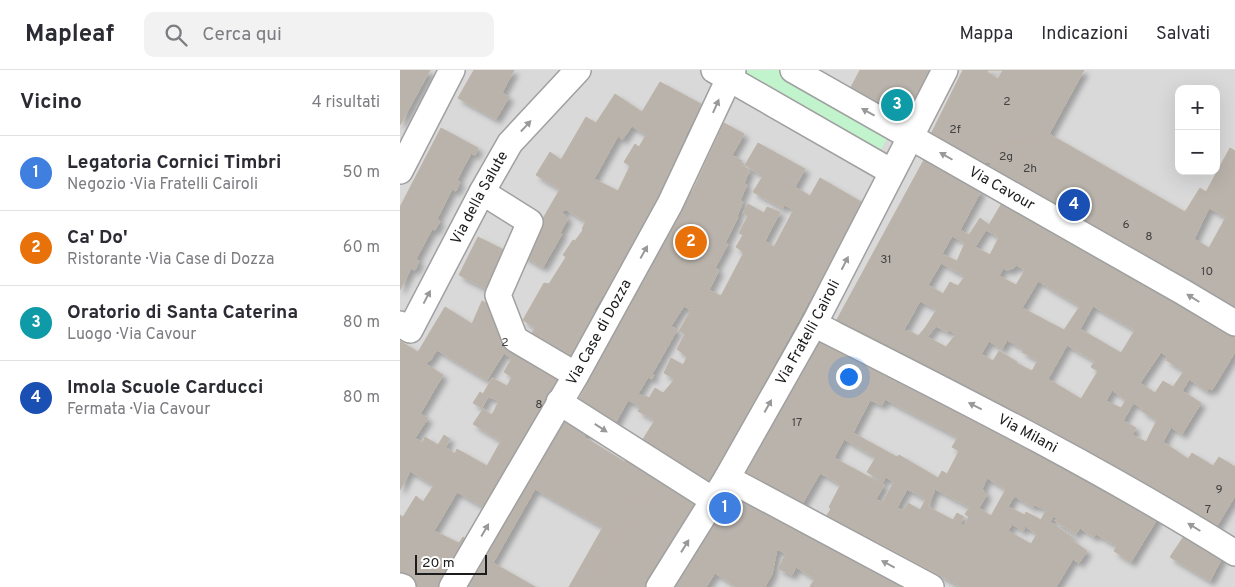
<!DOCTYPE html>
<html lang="it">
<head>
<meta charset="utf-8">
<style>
	body { margin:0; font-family:Overpass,sans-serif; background:#f2f2f3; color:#2b2b33 }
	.controls { position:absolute; right:15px; top:15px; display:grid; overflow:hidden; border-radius:10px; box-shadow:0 5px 20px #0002 }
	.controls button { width:45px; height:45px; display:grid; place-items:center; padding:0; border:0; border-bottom:1px solid #e1e1e2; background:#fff; color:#2b2b33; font:25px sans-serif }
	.scale { position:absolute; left:15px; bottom:12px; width:72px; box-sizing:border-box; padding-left:5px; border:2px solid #1c1c1c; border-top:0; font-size:14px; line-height:18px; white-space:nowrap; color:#1c1c1c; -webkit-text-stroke:4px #fff; paint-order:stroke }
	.you { position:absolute; left:448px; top:306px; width:18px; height:18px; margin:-12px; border:4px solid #fff; border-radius:50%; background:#1a73e8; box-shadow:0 0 0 8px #1a73e833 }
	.badge { display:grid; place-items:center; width:32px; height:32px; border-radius:50%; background:#2563eb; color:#fff; font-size:16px; font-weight:700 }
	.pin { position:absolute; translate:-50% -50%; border:2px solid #fff; box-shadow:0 1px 5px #0006 }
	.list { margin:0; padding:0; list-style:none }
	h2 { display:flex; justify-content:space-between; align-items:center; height:65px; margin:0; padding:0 20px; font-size:21px }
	h2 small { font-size:16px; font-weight:400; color:#7c7c81 }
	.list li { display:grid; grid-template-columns:32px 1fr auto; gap:15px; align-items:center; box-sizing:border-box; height:75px; padding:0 20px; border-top:1px solid #e1e1e2 }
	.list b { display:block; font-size:19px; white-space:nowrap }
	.list p { margin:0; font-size:16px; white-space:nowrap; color:#7c7c81 }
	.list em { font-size:16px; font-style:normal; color:#7c7c81 }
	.icon { flex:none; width:28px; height:28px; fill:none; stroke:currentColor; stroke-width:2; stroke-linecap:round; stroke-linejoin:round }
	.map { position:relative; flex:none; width:835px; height:517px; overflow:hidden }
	header { display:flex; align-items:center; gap:30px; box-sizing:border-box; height:70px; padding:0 25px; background:#fff; border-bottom:1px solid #e1e1e2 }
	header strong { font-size:24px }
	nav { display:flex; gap:28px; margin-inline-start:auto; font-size:18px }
	.search { width:350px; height:45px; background:#f2f2f3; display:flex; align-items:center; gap:12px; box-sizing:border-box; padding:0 18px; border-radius:10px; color:#7c7c81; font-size:19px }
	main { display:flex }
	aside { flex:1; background:#fff }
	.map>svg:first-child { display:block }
</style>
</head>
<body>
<header>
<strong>Mapleaf</strong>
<div class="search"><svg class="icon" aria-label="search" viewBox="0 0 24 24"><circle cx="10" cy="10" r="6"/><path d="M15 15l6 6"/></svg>Cerca qui</div>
<nav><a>Mappa</a><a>Indicazioni</a><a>Salvati</a></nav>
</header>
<main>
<aside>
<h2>Vicino<small>4 risultati</small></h2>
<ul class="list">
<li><span class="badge" style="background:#3f7fe0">1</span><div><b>Legatoria Cornici Timbri</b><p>Negozio · Via Fratelli Cairoli</p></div><em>50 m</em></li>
<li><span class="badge" style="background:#e8710a">2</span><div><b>Ca' Do'</b><p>Ristorante · Via Case di Dozza</p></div><em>60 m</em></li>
<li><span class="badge" style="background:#0f9aa8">3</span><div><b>Oratorio di Santa Caterina</b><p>Luogo · Via Cavour</p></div><em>80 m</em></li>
<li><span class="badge" style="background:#1a4fb4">4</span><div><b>Imola Scuole Carducci</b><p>Fermata · Via Cavour</p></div><em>80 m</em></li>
</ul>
</aside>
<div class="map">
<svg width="835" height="517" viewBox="0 0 835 517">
	<defs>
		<filter id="shadow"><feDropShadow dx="4.5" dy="4.5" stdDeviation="2.5" flood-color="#0004"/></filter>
	</defs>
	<rect width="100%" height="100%" fill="#eceae2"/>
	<path fill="#dad9d9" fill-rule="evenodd" d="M0 0H835V517H0ZM779 19H816V101H779Z"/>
	<path fill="#c1f4cc" d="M344 0H383L491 62 476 88 338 9Z"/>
	<path fill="#b9b3ac" stroke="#bdb3a6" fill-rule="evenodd" filter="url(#shadow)" d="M0 0H30L0 55Z
		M74 0H114L102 23 109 27 96 49 58 28Z
		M460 0H533L506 51 450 19Z
		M563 0H684L649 64 624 72 608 75 598 83 593 92H585L583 96 532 66 531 64Z
		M589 0H603L598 9 587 2Z
		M260 12 301 34 284 68 292 73 215 219 209 215 194 240 201 244 171 299 126 273 135 258 123 250 144 213 149 214 166 187 163 185 173 170 175 171 183 160 182 159 186 151 165 139 162 143 168 148 160 163 162 164 143 197 122 185 160 119 136 105 150 82 161 90 186 47 196 53 215 24 242 42ZM232 56 246 65 239 77 235 74 224 92 230 96 218 121 194 109 218 66 222 70Z
		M324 53 344 64 332 85 342 91 340 94 348 99 349 102 344 113 347 115 340 130 343 132 337 146 338 147 325 173 328 174 315 198 319 200 309 220 321 226 343 184 342 181 336 177 343 165 339 163 348 146 343 143 348 134 364 143 367 137 380 142 365 171 374 177 394 139 384 135 383 138 353 122 363 106 345 95 358 73 405 99 395 117 410 126 420 108 463 133 305 419 240 374 255 350 238 341 241 337 228 330 212 359 176 335 289 121 292 122ZM284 236 291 240 279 261 285 264 277 279 287 287 283 295 271 288 264 303 275 309 263 323 255 318 249 328 246 326 245 327 238 324 248 307 252 309 254 305 252 304 277 260 271 256Z
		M41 58 78 78 75 85 71 83 57 110 60 112 56 121 52 119 37 149 40 151 35 160 32 159 16 189 19 191 15 200 11 198 0 220V137Z
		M649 64 785 142 800 118 806 122 830 78 835 81V238L588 99 598 83 608 75 624 72ZM832 136 809 178 794 169 809 138 826 147Z
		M525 88 581 121 560 160 569 165 580 148 589 155 602 133 774 226 835 263V282L812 320 809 318 807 321 789 309 782 321 801 333 782 364 771 357 763 372 788 389 792 383 813 396 819 387 835 397V426L814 461 434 255ZM586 160 599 167 590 185 575 177ZM552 166 565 173 557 191 542 184ZM541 193 565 206 558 216 550 212 543 224 528 215ZM616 195 625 200 616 215 599 206 603 198 607 200 614 198ZM638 211 680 236 664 260 622 238ZM520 231 537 239 525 258 518 266 508 260 507 262 504 260ZM693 236 735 260 721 283 680 259ZM536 256 548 262 549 260 556 264 546 277 527 267ZM607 270 624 279 622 282 638 290 632 301 616 293 617 292 599 281 593 291 581 284 589 271 602 279ZM667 275 695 291 691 297 698 301 681 329 648 309ZM761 282 768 287 766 290 784 301 773 317 763 311 755 323 740 313ZM712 320 726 330 721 338 706 331ZM733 333 744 339 742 341 757 350 746 372 732 365 736 358 723 351Z
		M78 167 110 183 91 221 59 205Z
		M82 231 95 237 168 305 88 439 57 422 34 461 59 473 63 467 69 471 43 517H11L0 512V445L3 447 16 426 23 432 34 415 10 401 0 420V271L18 282 45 237 72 254ZM37 280 87 310 104 283 112 288 104 302 112 307 107 316 92 308 83 324 80 322 73 333 82 338 88 326 99 331 92 345 83 339 73 354 101 371 87 396 57 379 55 384 45 377 50 369 44 365 38 375 25 367 23 373 15 368 28 348 20 344 43 305 26 294 29 290 30 291Z
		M421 266 759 446 731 492 714 481 717 476 696 464 694 467 680 458 676 464 655 451 657 448 653 446 650 452 673 468 671 470 687 481 679 493 673 489 656 517H562L469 467 463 476 342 410ZM485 329 558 367 552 377 559 381 547 404 542 401 538 408 499 385 497 387 453 363 470 330 482 335ZM444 369 476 387 467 402 483 412 486 407 494 412 482 433 476 429 484 415 434 388ZM420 403 441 414 429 437 431 439 425 448 401 436ZM587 408 606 419 591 446 579 438 587 424 583 422 584 420 582 419ZM507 419 526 429 520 440 508 433 503 441 497 438ZM535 419 570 437 565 444 569 447 564 456 560 454 564 447 557 443 553 450 528 437ZM614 426 633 437 635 435 646 440 641 450 626 442 625 445 608 437ZM612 454 623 461 625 456 637 464 631 474 608 461Z
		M161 341 190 358 184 367 225 392 230 384 264 407 245 435 231 426 220 445 234 454 232 457 223 452 187 517H169L203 457 135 419 93 493 135 517H60Z
		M264 407 301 431 247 517H187L223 452 232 457 234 454 220 445 231 426 245 435Z
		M335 415 519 517H412L410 516 415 509 396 497 392 505 379 499V496L383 491 382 490 387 484 377 479 372 504 365 517H337L315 503 306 517H270Z
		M784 466 823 486 810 511 770 487Z"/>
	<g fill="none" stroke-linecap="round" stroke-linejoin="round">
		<g stroke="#a0a0a0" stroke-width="28">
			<g id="street">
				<path d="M314 0 492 102"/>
				<path id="s1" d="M393 0 783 222 835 253"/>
				<path d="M0 101 52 0"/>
				<path d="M82 122 130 152 98 225 115 269 176 305"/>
				<path id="s2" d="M0 254 10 260 82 122 110 73 178 0"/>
				<path id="s3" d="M414 254C556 326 700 398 835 483"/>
				<path d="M159 332 313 430"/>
				<path d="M327 408 531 517"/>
				<path d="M0 516 3 517"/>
				<path id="s4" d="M52 517 176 305 270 134 333 0"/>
				<path id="s5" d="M259 517 327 408 414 254 545 0"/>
			</g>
		</g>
		<use href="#street" stroke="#fff" stroke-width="25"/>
	</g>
	<defs><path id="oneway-solid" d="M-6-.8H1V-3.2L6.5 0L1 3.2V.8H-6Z" transform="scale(1.25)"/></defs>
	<g fill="#999">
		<use href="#oneway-solid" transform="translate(316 36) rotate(-66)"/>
		<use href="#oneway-solid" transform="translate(468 42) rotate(-151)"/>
		<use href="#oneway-solid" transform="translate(126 56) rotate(-47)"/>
		<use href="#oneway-solid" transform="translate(546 86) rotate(-150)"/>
		<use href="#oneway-solid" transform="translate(244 182) rotate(-61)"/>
		<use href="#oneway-solid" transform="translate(445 193) rotate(-63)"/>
		<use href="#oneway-solid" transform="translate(27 227) rotate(-62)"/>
		<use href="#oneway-solid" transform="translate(793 228) rotate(-148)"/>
		<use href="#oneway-solid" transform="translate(368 336) rotate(-61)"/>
		<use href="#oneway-solid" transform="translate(575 336) rotate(-153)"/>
		<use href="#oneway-solid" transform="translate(201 358) rotate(33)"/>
		<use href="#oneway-solid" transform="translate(794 457) rotate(-148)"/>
		<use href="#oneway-solid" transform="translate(85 460) rotate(-60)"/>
		<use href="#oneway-solid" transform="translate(285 476) rotate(-58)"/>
		<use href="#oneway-solid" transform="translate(488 494) rotate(-152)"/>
	</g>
	<g text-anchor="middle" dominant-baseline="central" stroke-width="5" stroke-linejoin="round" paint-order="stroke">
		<g font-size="12" fill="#434240">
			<text x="607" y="32">2</text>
			<text x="555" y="60">2f</text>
			<text x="606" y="87">2g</text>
			<text x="630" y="99">2h</text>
			<text x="726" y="155">6</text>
			<text x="749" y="167">8</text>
			<text x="486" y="190">31</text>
			<text x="807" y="202">10</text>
			<text x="105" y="273">2</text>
			<text x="139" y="335">8</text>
			<text x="397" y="353">17</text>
			<text x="819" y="420">9</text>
			<text x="808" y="440">7</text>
		</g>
		<g font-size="15" fill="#1c1c1c" stroke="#fff">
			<text stroke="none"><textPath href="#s1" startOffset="240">Via Cavour</textPath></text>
			<text stroke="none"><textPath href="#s2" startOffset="161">Via della Salute</textPath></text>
			<text stroke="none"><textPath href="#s4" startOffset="294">Via Case di Dozza</textPath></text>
			<text stroke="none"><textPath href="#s5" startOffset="295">Via Fratelli Cairoli</textPath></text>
			<text stroke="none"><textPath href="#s3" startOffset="240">Via Milani</textPath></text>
		</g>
	</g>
</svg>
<div class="controls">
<button>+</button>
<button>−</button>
</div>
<div class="scale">20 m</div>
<div class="you"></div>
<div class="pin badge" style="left:325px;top:438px;background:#3f7fe0">1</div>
<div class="pin badge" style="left:291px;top:172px;background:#e8710a">2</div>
<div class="pin badge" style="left:497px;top:35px;background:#0f9aa8">3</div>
<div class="pin badge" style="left:674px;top:135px;background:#1a4fb4">4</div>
</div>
</main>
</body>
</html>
